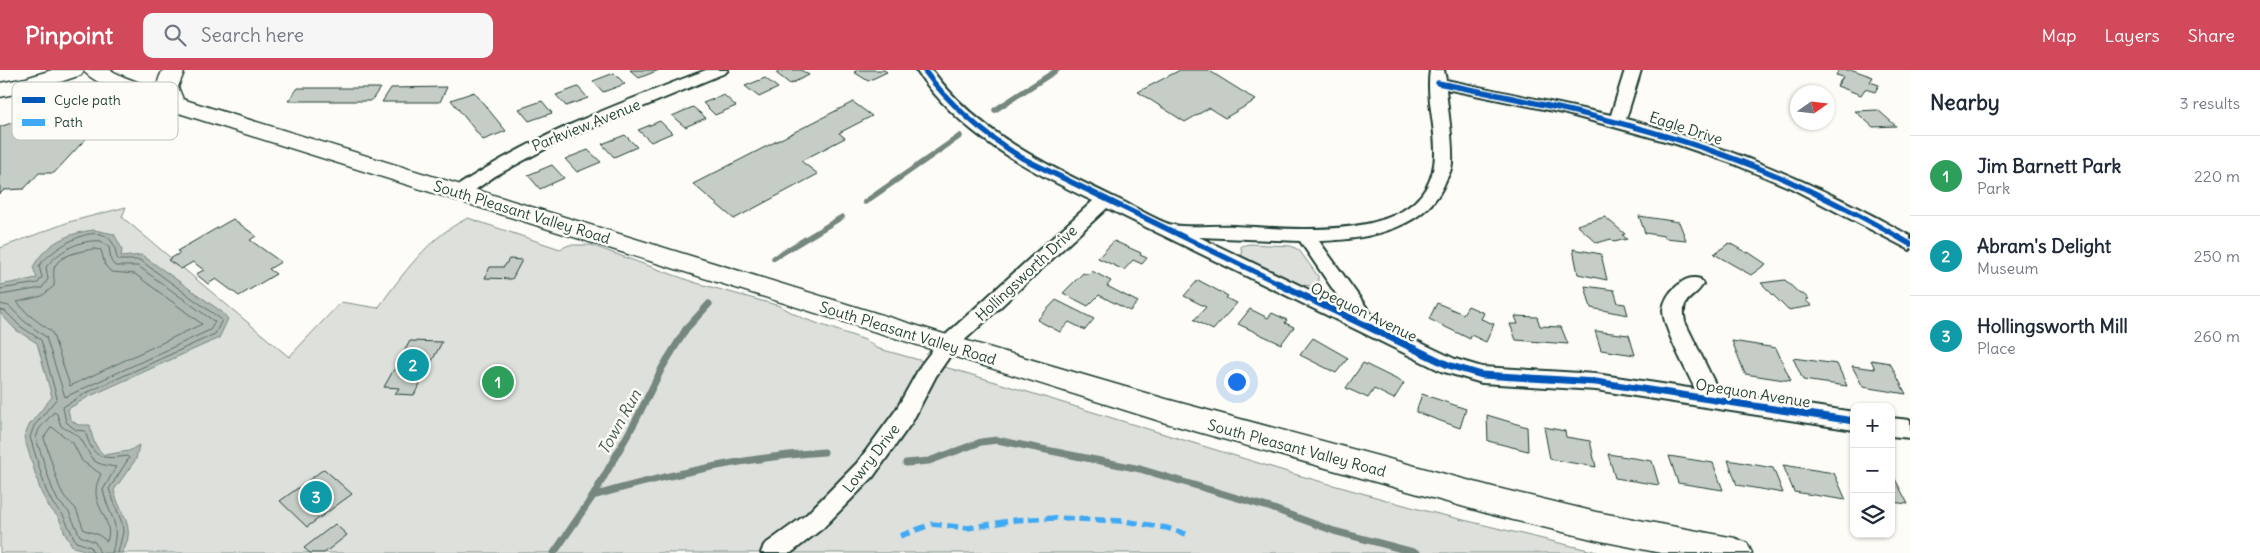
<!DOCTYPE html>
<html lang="en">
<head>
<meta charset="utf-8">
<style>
	body { margin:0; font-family:Delius,sans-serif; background:#f6f6f7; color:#1f2937 }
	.controls { position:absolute; right:15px; bottom:15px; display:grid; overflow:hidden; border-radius:10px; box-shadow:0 1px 4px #0004 }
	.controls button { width:45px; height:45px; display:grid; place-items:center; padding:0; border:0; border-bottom:1px solid #e0e1e3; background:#fff; color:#1f2937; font:25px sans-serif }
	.compass { position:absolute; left:1790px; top:15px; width:45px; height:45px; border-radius:50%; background:#fff; box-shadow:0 1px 4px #0004; rotate:76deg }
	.you { position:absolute; left:1236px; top:311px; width:18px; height:18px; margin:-12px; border:4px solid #fff; border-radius:50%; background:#1a73e8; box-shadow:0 0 0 8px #1a73e833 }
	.badge { display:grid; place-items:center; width:32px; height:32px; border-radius:50%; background:#d1495b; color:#fff; font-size:16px; font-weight:700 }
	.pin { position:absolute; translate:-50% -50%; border:2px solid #fff; box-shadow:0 1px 5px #0006 }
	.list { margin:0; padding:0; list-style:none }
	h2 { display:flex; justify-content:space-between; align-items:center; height:65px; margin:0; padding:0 20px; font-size:21px }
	h2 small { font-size:16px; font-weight:400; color:#747a83 }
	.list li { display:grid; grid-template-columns:32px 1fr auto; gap:15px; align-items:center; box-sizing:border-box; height:80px; padding:0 20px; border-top:1px solid #e0e1e3 }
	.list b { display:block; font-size:19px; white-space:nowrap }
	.list p { margin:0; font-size:16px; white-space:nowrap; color:#747a83 }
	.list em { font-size:16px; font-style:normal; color:#747a83 }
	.icon { flex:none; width:28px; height:28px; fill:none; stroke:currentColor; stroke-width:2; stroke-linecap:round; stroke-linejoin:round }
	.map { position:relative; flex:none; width:1910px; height:483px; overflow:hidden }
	header { display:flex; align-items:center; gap:30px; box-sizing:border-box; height:70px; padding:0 25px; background:#d1495b; color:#fff }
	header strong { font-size:24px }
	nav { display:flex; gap:28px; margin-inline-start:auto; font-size:18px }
	.search { width:350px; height:45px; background:#f6f6f7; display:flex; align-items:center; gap:12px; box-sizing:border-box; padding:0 18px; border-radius:10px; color:#747a83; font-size:19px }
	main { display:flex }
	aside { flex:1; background:#fff }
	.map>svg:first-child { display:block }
</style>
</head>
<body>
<header>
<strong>Pinpoint</strong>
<div class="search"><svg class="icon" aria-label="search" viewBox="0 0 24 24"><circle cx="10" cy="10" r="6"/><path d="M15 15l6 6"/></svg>Search here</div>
<nav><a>Map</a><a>Layers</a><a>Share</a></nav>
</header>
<main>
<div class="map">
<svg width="1910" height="483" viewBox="0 0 1910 483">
	<rect width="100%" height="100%" fill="#fdfcf7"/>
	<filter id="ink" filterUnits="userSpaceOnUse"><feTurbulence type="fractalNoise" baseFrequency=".02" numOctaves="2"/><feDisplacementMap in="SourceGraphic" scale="10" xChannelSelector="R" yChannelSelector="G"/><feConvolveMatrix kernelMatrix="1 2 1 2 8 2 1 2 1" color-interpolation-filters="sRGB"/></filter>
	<g filter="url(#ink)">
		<path fill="#dde0db" stroke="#7e8e88" d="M126 137 122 147 289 287 341 232 378 238C403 204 428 167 468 148L560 179 569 175H591L693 212 780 236 802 248 868 271 876 278 966 303 1294 404 1422 440 1601 483H0V178L69 152Z
			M1249 174 1291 176 1299 180 1318 206V212L1312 216 1302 215 1242 186 1241 176Z"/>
		<path fill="#aeb8b1" stroke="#75877f" d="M94 160 114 164 122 179 121 187 142 185 222 242 228 249 219 268 88 327 68 339 70 349 78 355H90C92 368 94 376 104 385L129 381 139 375 136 389 114 420C119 444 138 456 122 483H97L73 477 66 466 59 448 49 437 41 422 24 367 30 354 52 327 37 273 16 260 0 243V215L37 208 33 197C46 173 68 163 94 160Z"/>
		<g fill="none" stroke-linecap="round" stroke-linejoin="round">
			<path stroke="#586e66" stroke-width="1" d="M94 179 101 180 105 195 111 202 135 204 202 254 70 316 52 262 29 245 17 232 42 226 54 216C55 210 52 202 55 196 61 184 82 181 94 179Z
				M0 219 38 213 42 207 39 196C50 181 96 148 112 172 116 177 115 184 118 190H140L222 250 215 264 86 323 63 337 66 352 76 360 85 361C93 388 100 390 127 386L129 388 109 419 122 453 123 462 118 483
				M0 225 42 218 48 209 46 197C59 181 80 169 101 171L109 177 111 191 115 196H138L215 252 210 260 65 327 46 267 24 251 9 236 0 234
				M0 240 5 241 20 256 41 270 57 328 34 356 30 367 46 420 53 434 63 445 76 472 91 477 93 483
				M52 357 73 373 82 391 101 404C99 409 96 414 96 420 95 439 114 452 107 471L97 464 84 460 76 439 64 426 59 416 44 368Z
				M100 483 95 472 80 466 69 442 58 431 52 418 36 368 39 359 54 342 57 344 61 356C66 360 78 364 81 369 94 390 88 393 116 397L103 420C110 450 121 450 112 483"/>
			<path stroke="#75877f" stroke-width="5.5" d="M995 40 1057 0
				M865 132 960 66
				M774 188 842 147"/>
			<path stroke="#75877f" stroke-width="7" d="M906 393 929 391 981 372 997 370 1140 399 1271 438 1334 461 1417 483
				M593 426C669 404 745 387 824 382
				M554 483 593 426 635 352 662 298 686 259 709 234"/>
		</g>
		<path fill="#c6cdc7" stroke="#1f3d34" d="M630 0H659L639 8Z
			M784 0H801L809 5 790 14 776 3Z
			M858 0H884L887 2 868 11 854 2Z
			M1180 0H1208L1256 30 1225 48 1209 38 1185 52 1138 22Z
			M1839 0H1853L1873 7 1870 12 1879 15 1875 22 1865 19 1861 25 1837 16 1843 7 1836 5Z
			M614 3 625 14 603 22 593 11Z
			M765 8 778 18 759 27 745 16Z
			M447 17 440 32H382L391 18Z
			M578 17 588 28 566 36 556 25Z
			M298 18H380L371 31H288Z
			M474 22 506 61 483 70 451 30Z
			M724 25 736 36 715 45 703 33Z
			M542 31 552 43 529 51 519 39Z
			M853 32 872 46 839 63 845 68 801 91 818 104 734 149 693 114Z
			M693 37 706 48 685 57 672 46Z
			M1878 40 1896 56 1873 57 1855 41Z
			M45 41 58 61H93L54 103H39L24 119 4 120 0 124V57Z
			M660 51 672 63 651 72 638 60Z
			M625 65 637 77 614 87 602 74Z
			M588 80 601 92 577 102 565 89Z
			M552 95 564 108 540 119 528 105Z
			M1639 146 1679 152 1686 170 1665 168 1664 166 1645 163Z
			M1605 147 1625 164 1622 165 1627 169 1614 172 1611 169 1597 173 1577 155Z
			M233 149 256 166 250 170 281 192 269 199 276 204 239 226 216 209 208 214 196 204 204 200 193 192 181 199 168 190 180 183 177 181Z
			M1114 171 1141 183 1140 185 1147 188 1142 194 1133 190 1124 200 1098 188Z
			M1729 173 1747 183 1748 182 1766 194 1751 205 1714 184Z
			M1573 179 1601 184 1607 210 1578 204Z
			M509 189 522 190 512 209 485 208 490 197H504Z
			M1092 201 1111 211 1107 216 1138 232 1130 241 1099 225 1088 236 1063 223 1083 203 1088 205Z
			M1198 210 1228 226 1226 228 1237 233 1213 260 1194 250 1206 237 1184 226Z
			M1785 210 1800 224H1803L1809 229 1805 230 1812 236 1788 240 1761 213Z
			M1585 216 1614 220 1618 233 1625 234 1628 245 1591 238Z
			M1056 230 1094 249 1085 260 1069 252 1060 262 1037 250Z
			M1437 233 1463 244 1468 236 1484 243 1481 249 1494 254 1486 272 1471 265 1470 269 1429 249Z
			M1250 239 1268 248 1272 243 1287 250 1285 253 1294 257 1281 274 1238 254Z
			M1515 246 1537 247 1540 256 1561 257 1568 274 1516 270 1510 254H1518Z
			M1595 261 1629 265 1635 285 1601 280Z
			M1313 268 1348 288 1336 303 1300 285Z
			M410 271 442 272 414 325 395 324 399 318 384 317Z
			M1732 271 1776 278 1791 311 1745 304Z
			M1793 288 1837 294 1847 316 1803 310Z
			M1871 290 1890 293 1906 324 1863 317 1852 296 1875 299Z
			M1363 293 1404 313 1394 329 1374 319 1368 328 1346 318Z
			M1422 324 1466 339 1460 358 1416 342Z
			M1487 345 1527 357 1528 381 1488 371Z
			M1544 357 1565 361 1566 367 1590 371 1596 397 1550 389Z
			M1608 384 1652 391 1659 415 1615 408Z
			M1669 386 1713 393 1723 420 1678 413Z
			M1728 390 1773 398 1783 423 1737 415Z
			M1783 395 1834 403 1846 430 1794 422Z
			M324 399 352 424 307 457 280 431Z
			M1891 406 1894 407 1908 434 1891 432Z
			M335 454 347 465 324 483H310L304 478Z"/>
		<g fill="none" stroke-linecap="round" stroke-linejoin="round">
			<g stroke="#1f3d34" stroke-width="4">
				<path id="minor" d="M706 0H728L725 3 558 72 495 106 465 127 459 129 453 127 450 123 453 119C531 66 618 34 706 0Z
					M916 0H932C980 66 1051 97 1122 131 1135 137 1161 153 1173 155 1188 158 1217 155 1234 156 1286 158 1394 172 1426 118 1447 82 1424 39 1430 0H1444L1446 10 1611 45 1625 0H1641L1626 49C1726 75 1820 115 1910 166V180L1791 118 1734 94 1676 74 1563 43 1446 19C1448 43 1453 68 1452 92 1452 98 1449 105 1446 110 1428 159 1366 170 1319 171L1377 252 1455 289 1482 297 1596 304 1695 319C1687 301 1663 258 1663 240 1664 231 1669 222 1676 217 1683 210 1690 206 1700 209L1703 214C1693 231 1680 226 1685 252L1719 322 1854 342V360L1596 320 1482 313 1441 301 1107 138 954 280 936 306 912 352 873 407 823 458 791 483H761L764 475 807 444 857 393 896 340 921 295 940 270 1093 131C1023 97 962 66 916 0ZM1199 167 1300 171 1345 237Z
					M1891 348 1910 350V368L1891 366Z"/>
			</g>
			<g stroke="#1f3d34" stroke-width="3">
				<path id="secondary" d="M83 0H110L124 7 182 29 947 265 1166 329 1493 417 1596 442 1735 468 1747 473 1752 483H1661L1596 470 1493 445 1166 353 166 39C147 31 94 16 83 0Z"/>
			</g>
			<g stroke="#1f3d34" stroke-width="3">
				<path id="primary" d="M52 0H84L81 5 39 19 0 27V13L26 8Z
					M163 0H185L178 17 185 34 182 39 174 41 166 39C157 25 154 15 163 0Z"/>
			</g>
			<use href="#minor" fill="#fdfcf7" fill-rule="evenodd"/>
			<use href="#secondary" fill="#fdfcf7" fill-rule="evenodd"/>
			<use href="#primary" fill="#fdfcf7" fill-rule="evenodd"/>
			<path stroke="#3fa9f5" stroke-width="5.5" stroke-dasharray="11 5.5" stroke-linecap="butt" d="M900 466 932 454 968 458 1015 450 1057 448 1124 451 1167 458 1186 464"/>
			<g stroke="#fdfcf7" stroke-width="8">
				<path id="cycleway-far1" d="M924 0C951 37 984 64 1022 88L1282 215
					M1438 13C1540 33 1642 54 1740 91 1799 113 1855 142 1910 174"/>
			</g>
			<g stroke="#fdfcf7" stroke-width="10">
				<path id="cycleway" d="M1279 214 1448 295 1482 305 1596 312 1854 351"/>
			</g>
			<use href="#cycleway-far1" stroke="#0057b8" stroke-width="5.5"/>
			<use href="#cycleway" stroke="#0057b8" stroke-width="7"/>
		</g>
	</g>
	<g text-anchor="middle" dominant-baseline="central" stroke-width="5" stroke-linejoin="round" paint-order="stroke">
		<g font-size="15" fill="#1f3d34" stroke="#fdfcf7">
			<text transform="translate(586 55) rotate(-22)">Parkview Avenue</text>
			<text transform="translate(1686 58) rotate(18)">Eagle Drive</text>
			<text transform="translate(522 142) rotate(17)">South Pleasant Valley Road</text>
			<text transform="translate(1026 203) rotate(-43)">Hollingsworth Drive</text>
			<text transform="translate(1364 242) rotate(26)">Opequon Avenue</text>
			<text transform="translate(908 263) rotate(17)">South Pleasant Valley Road</text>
			<text transform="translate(1753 323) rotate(9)">Opequon Avenue</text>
			<text transform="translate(1297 378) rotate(15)">South Pleasant Valley Road</text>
			<text transform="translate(871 388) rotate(-52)">Lowry Drive</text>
		</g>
		<g font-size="16" font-style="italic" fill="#435c53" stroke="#fdfcf7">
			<text transform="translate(619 352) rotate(-61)">Town Run</text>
		</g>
	</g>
	<rect x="12" y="12" width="166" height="58" rx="8" fill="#fdfcf7" stroke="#bac3bc" stroke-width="1"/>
	<rect x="22" y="27" width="23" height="6" fill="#0057b8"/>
	<rect x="22" y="49" width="23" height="7" fill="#3fa9f5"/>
	<g font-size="14" fill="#1f3d34">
		<text x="54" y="35">Cycle path</text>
		<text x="54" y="57">Path</text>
	</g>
</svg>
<div class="controls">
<button>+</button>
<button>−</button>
<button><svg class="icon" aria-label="layers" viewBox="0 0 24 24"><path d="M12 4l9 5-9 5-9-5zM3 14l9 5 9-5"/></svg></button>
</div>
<svg class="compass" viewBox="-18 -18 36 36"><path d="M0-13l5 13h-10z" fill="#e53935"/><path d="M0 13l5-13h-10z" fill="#747a83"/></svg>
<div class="you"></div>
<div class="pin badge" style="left:498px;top:312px;background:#2e9e5b">1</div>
<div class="pin badge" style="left:413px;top:295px;background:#0f9aa8">2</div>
<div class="pin badge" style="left:316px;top:427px;background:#0f9aa8">3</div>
</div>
<aside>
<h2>Nearby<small>3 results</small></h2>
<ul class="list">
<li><span class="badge" style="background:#2e9e5b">1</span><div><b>Jim Barnett Park</b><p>Park</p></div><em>220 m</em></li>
<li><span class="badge" style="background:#0f9aa8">2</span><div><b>Abram's Delight</b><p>Museum</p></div><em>250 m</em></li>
<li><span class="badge" style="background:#0f9aa8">3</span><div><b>Hollingsworth Mill</b><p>Place</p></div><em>260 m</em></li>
</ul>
</aside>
</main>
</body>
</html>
